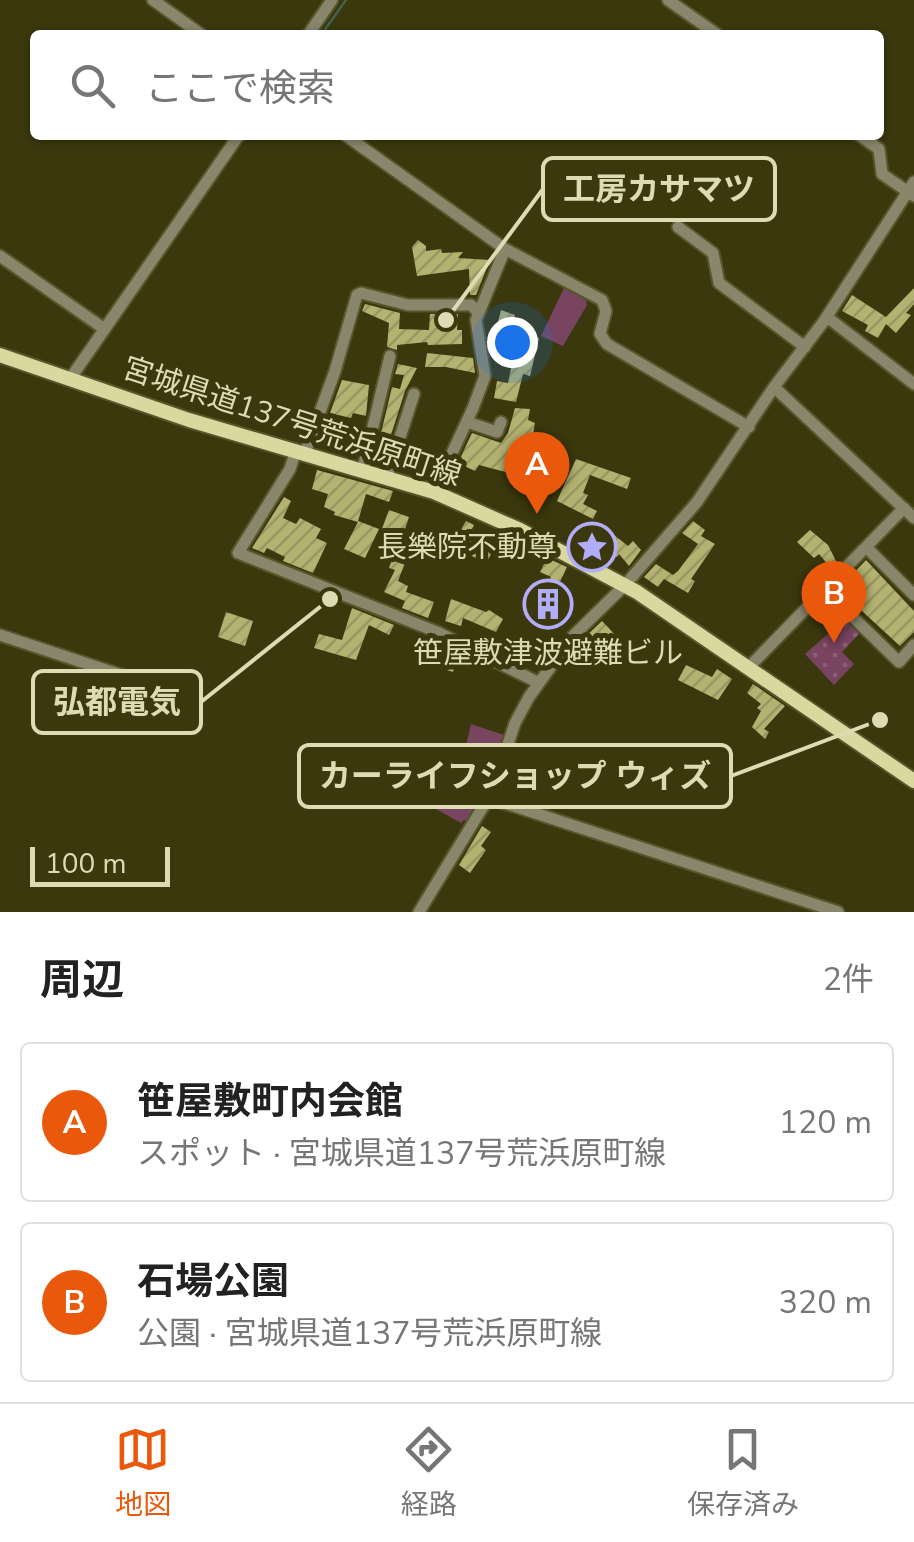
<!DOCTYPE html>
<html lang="ja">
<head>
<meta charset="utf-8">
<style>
	body { margin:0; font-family:"Nunito Sans","Noto Sans JP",sans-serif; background:#f6f6f6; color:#222 }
	.scale { position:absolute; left:30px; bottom:25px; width:140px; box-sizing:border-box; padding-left:10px; border:5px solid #dcdbb4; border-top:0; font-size:28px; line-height:35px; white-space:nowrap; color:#dcdbb4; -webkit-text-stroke:8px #3a380c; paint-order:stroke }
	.you { position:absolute; left:512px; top:342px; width:35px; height:35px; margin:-25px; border:8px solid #fff; border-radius:50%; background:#1a73e8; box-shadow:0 0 0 15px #1a73e833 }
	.badge { display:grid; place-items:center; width:65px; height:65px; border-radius:50%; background:#ea580c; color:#fff; font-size:32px; font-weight:700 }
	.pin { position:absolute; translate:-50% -82px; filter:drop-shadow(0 2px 5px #0008) }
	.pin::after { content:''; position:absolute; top:52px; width:35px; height:30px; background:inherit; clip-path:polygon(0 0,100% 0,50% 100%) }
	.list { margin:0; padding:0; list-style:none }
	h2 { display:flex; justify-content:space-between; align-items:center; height:130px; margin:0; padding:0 40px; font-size:42px }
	h2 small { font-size:32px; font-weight:400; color:#767676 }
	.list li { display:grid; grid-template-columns:65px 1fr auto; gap:30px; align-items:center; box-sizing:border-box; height:160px; margin:0 20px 20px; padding:0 20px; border:2px solid #e0e0e0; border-radius:10px }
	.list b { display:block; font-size:38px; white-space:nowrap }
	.list p { margin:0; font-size:32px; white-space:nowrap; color:#767676 }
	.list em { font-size:32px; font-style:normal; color:#767676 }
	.icon { flex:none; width:55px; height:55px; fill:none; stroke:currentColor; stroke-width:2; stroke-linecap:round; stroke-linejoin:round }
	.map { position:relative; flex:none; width:914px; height:912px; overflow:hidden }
	.search { position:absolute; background:#fff; box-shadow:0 2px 8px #0004; left:30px; right:30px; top:30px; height:110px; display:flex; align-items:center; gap:25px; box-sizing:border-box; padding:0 35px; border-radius:10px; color:#767676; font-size:38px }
	.sheet { height:490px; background:#fff }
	nav { display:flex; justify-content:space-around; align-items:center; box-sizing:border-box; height:140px; border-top:2px solid #e0e0e0; background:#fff; font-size:28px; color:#767676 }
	nav a { display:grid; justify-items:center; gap:5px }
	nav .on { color:#ea580c }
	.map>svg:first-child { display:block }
</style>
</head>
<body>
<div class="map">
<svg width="914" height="912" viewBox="0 0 914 912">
	<defs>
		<pattern id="park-dots" width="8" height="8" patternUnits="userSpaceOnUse" patternTransform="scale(2.5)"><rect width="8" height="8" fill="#784460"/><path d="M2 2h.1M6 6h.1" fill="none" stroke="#8b5e74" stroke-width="1.8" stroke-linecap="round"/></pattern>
		<pattern id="building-hatch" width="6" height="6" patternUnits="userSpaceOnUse" patternTransform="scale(2.5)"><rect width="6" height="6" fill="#b4b270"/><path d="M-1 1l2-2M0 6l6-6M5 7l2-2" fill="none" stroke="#989662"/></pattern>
	</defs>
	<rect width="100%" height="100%" fill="#3a380c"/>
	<path fill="#784460" d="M564 288 586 300 587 305 563 346 541 336Z
		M471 724 504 735 495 772 468 822 464 820 461 823 434 808C457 784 464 755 471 724Z"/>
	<path fill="url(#park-dots)" d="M826 599 860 633 842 652 854 664 834 685 805 654 830 632 810 612 821 600Z"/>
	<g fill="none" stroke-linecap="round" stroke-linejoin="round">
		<path stroke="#43614c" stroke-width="2.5" d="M321 35 346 0"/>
	</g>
	<path fill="url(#building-hatch)" d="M546 170 554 176 558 172 580 178 581 187 572 205 554 197 556 190 541 181Z
		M418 240 426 246V251L441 249 442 253 463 252 458 258 490 260 476 295H470L469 269 417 276 412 247Z
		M914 288V304L906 313 911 315 896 333 886 324 878 338 865 331 868 325 842 311 852 295 886 317Z
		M365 304 400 313 399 329 429 330 430 314H458L457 330H462V344L428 345 427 342 397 345V350L387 347 389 323 362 311Z
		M501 310 515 315 510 333 539 338 530 376 523 374 516 402 494 398 497 381 508 383 516 344 493 342Z
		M427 353 473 358 475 373 446 367H425Z
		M398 364 417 368 405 391 391 435 381 433 392 387 400 389 404 375 395 374Z
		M342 380 369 385 366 416 353 413 351 418 330 413Z
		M515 408 530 409 528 420 535 423 532 440 535 441 531 451 521 448 513 474 479 465 475 471 458 463 472 433 501 443 508 433Z
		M576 459 631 478 627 489 590 475 583 493 588 495 583 504 597 511 593 519 557 501Z
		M317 470 393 491 389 502 366 494 358 521 379 529 365 558 344 549 358 522 334 515 335 512 324 507 328 494 312 489Z
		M284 497 291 501 283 518 296 524 300 518 321 529 316 538 327 543 313 573 283 561 285 557 267 548 264 553 252 548Z
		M389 510 409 517 401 541 380 534Z
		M466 521 474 525 469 535 495 547 486 563 462 551 458 559 447 553Z
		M693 521 705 530 701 536 715 544 691 579 695 581 688 593 664 579 658 587 644 577 656 564 673 575 678 571 698 544 682 533Z
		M599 523 628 546 633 541 641 550 629 566 619 554 617 557 601 541 603 539 581 527 582 524 597 528Z
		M810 530 828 545 836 561 830 567 819 554 814 558 797 542Z
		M397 546 410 550 398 581 408 586 406 592 434 602 428 618 402 608 405 601 384 592 395 570 389 568Z
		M547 558 567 567 553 597 559 600 553 615 538 608 551 577 540 572Z
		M866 560 914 611V632L900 646 838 589Z
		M451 599 486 612 489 610 503 619 496 632 463 618 461 626 445 621Z
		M352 608 394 625 389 635 369 625 356 660 314 648 319 634 342 640Z
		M226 612 253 621 245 646 218 637Z
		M602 621 625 645 613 657 595 636 588 644 583 639Z
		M428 645 459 655 453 672 422 662Z
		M686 665 712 677 717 669 732 679 718 700 678 680Z
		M753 684 785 706 764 729 769 732 765 739 752 727 761 711 757 708 761 704 747 693Z
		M482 826 491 832 481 846 486 850 470 873 459 865Z"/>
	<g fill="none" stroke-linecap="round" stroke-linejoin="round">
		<g stroke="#57552a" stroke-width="15">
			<path id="minor" d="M153 0 202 35
				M668 0 718 35
				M308 35 332 0
				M345 135 505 249 602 300 606 311 600 334 607 344 749 427
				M859 135 879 149 882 174 914 196
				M678 227 713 253 719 283 805 347
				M0 256 103 328
				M827 317 914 384
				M70 379 239 135
				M774 387 914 518
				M467 422 497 432 501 422
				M296 450 290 469 238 553 437 632 539 683
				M305 453 335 371 357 295 361 293 408 305H471L478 312
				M364 464 390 356
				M389 471 414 394
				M434 492 473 408 485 376 476 320 505 249
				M866 547 914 595
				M824 589 899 662 914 645
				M0 635 185 696
				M749 667 904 508
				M489 798 838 912
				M419 912 492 792 515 723 529 697 573 636 625 585 697 502 774 387 824 321 914 182"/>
		</g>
		<g stroke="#57552a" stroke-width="18">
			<path id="major" d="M0 355 189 420 434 492 520 530 637 592 914 781"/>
		</g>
		<use href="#minor" stroke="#88876c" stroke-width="11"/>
		<use href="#major" stroke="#d9d89f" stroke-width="14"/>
	</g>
	<defs>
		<g id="sight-ring" transform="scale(2.5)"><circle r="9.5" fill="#3a380c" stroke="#b2adf9" stroke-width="1.5"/><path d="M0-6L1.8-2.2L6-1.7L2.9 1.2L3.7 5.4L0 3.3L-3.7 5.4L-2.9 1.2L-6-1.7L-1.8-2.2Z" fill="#b2adf9"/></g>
		<g id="building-ring" transform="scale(2.5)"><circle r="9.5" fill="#3a380c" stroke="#b2adf9" stroke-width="1.5"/><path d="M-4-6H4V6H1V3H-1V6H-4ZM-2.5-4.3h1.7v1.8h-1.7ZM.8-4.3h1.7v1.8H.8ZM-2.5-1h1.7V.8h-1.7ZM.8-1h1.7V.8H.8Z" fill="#b2adf9"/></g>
	</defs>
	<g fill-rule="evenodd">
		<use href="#sight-ring" x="592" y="547"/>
		<use href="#building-ring" x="548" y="604"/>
	</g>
	<g text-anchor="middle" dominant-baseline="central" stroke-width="10" stroke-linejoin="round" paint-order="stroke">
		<g font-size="30" fill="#dcdbb4" stroke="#3a380c">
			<text transform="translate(292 422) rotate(18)">宮城県道137号荒浜原町線</text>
		</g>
		<g font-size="30" fill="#dcdbb4" stroke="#3a380c" text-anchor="end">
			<text x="557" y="547">長樂院不動尊</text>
			<text x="548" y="653" text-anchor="middle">笹屋敷津波避難ビル</text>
		</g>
	</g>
	<path fill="none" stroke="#dcdbb4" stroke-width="4" d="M446 320L543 189M330 599L201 702M880 720L731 776"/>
	<g fill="#dcdbb4" stroke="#3a380c" stroke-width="4">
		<circle cx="446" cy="320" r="10"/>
		<circle cx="330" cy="599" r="10"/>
		<circle cx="880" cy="720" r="10"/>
	</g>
	<g fill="#3a380c" stroke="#dcdbb4" stroke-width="4">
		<rect x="543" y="158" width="232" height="62" rx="10"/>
		<rect x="33" y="671" width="168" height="62" rx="10"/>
		<rect x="299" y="745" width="432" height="62" rx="10"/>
	</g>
	<g font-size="32" text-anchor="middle" font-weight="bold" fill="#dcdbb4">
		<text x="659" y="200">工房カサマツ</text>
		<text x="117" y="713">弘都電気</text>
		<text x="515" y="787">カーライフショップ ウィズ</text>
	</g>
</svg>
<div class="scale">100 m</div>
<div class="you"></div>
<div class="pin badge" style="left:537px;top:514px">A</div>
<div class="pin badge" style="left:834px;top:643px">B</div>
<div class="search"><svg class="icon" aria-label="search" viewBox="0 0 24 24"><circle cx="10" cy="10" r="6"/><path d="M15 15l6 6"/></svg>ここで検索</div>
</div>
<section class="sheet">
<h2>周辺<small>2件</small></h2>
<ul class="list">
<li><span class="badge">A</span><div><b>笹屋敷町内会館</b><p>スポット · 宮城県道137号荒浜原町線</p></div><em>120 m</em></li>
<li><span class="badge">B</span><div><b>石場公園</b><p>公園 · 宮城県道137号荒浜原町線</p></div><em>320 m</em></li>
</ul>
</section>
<nav>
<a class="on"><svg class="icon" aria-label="map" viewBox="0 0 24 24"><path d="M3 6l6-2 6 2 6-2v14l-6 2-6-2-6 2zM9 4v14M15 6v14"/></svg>地図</a>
<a><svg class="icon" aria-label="directions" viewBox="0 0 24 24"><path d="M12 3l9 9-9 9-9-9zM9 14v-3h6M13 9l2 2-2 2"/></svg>経路</a>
<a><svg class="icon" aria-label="saved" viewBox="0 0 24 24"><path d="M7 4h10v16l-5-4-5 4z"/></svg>保存済み</a>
</nav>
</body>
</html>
